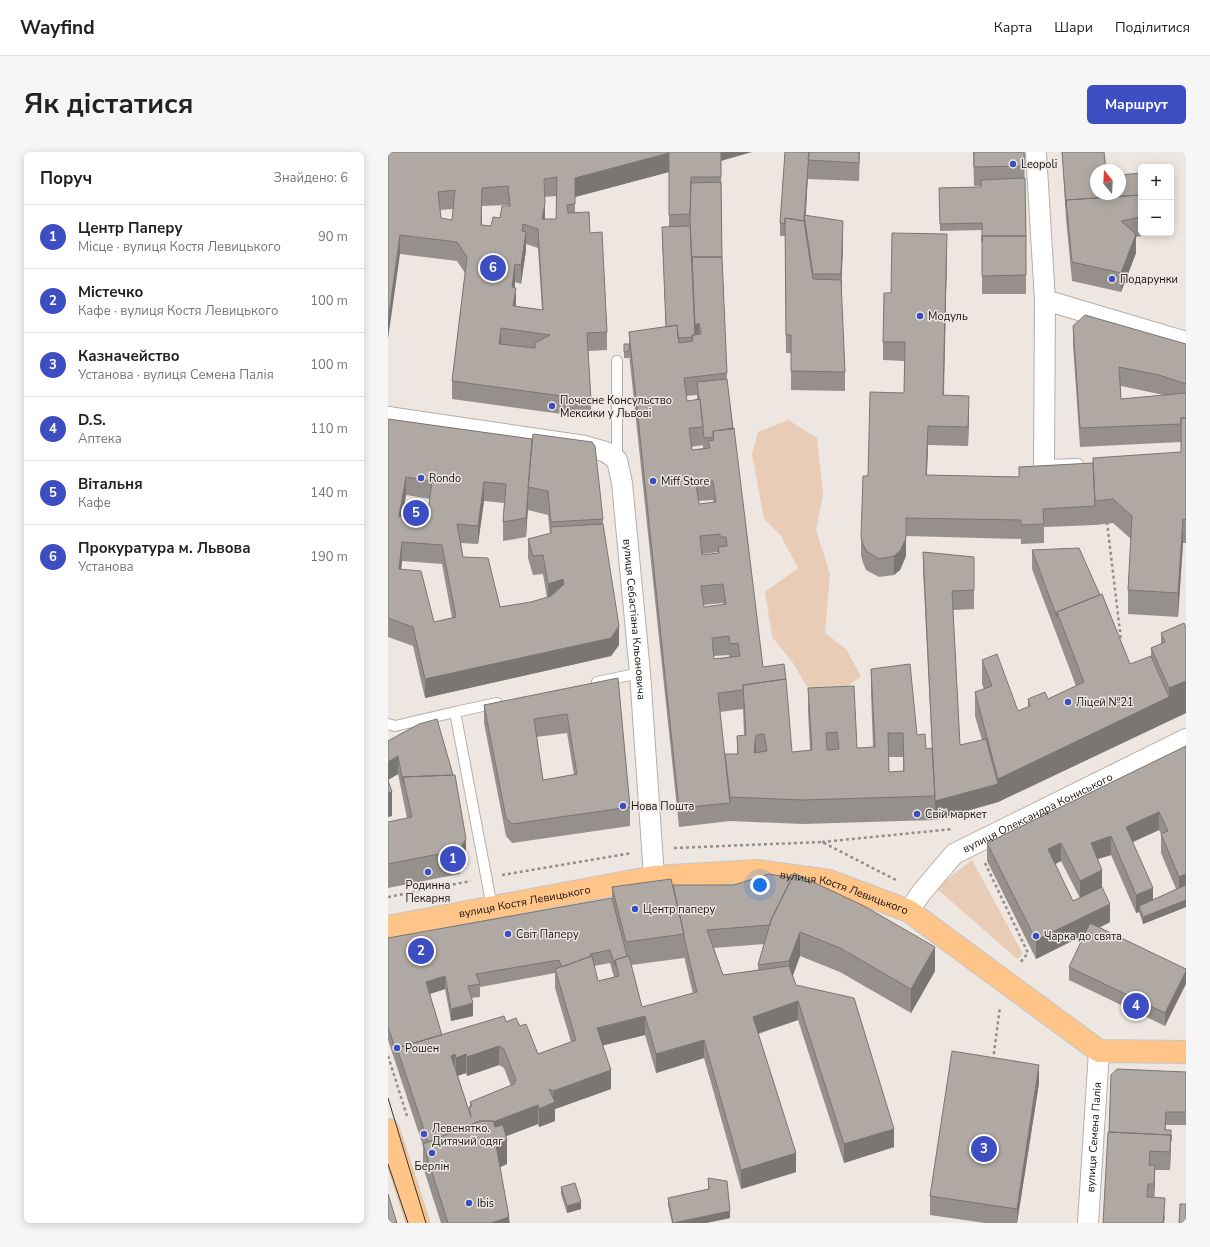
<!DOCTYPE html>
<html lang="uk">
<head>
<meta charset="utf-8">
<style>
	body { margin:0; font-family:"Nunito Sans",sans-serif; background:#f6f6f6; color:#222 }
	.controls { position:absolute; right:12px; top:12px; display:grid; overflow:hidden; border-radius:6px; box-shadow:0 2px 10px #0003 }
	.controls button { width:36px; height:36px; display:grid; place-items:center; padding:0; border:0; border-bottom:1px solid #e0e0e0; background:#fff; color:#222; font:20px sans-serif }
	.compass { position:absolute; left:702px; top:12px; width:36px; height:36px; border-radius:50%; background:#fff; box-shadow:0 2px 10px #0003; rotate:342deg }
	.you { position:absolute; left:372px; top:733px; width:14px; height:14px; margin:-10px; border:3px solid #fff; border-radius:50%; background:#1a73e8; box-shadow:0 0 0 6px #1a73e833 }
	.badge { display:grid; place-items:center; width:26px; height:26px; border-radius:50%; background:#3c4ec1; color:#fff; font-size:13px; font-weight:700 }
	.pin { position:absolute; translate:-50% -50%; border:2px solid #fff; box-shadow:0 1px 4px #0006 }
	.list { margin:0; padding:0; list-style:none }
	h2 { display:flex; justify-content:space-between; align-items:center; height:52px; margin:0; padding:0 16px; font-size:17px }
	h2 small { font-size:13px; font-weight:400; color:#767676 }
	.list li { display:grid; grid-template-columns:26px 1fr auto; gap:12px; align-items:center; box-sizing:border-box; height:64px; padding:0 16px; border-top:1px solid #e0e0e0 }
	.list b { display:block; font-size:15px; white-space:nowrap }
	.list p { margin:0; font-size:13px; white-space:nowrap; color:#767676 }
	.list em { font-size:13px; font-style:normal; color:#767676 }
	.map { position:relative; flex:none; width:798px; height:1071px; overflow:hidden; border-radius:6px }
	header { display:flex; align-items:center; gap:24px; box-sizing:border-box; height:56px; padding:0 20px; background:#fff; border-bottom:1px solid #e0e0e0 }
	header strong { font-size:19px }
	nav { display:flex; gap:22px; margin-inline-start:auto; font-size:14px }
	.intro { display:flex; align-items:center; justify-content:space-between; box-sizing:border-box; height:96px; padding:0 24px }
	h1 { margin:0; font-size:28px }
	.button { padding:10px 18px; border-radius:6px; background:#3c4ec1; color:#fff; font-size:14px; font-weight:700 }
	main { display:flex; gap:24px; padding:0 24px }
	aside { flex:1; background:#fff; border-radius:6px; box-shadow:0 2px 10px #0003 }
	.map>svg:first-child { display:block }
</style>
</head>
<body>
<header>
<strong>Wayfind</strong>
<nav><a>Карта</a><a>Шари</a><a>Поділитися</a></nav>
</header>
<div class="intro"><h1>Як дістатися</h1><a class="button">Маршрут</a></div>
<main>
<aside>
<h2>Поруч<small>Знайдено: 6</small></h2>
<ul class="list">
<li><span class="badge">1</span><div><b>Центр Паперу</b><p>Місце · вулиця Костя Левицького</p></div><em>90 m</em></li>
<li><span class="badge">2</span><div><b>Мiстечко</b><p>Кафе · вулиця Костя Левицького</p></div><em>100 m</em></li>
<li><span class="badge">3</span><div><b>Казначейство</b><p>Установа · вулиця Семена Палія</p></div><em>100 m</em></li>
<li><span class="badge">4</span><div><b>D.S.</b><p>Аптека</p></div><em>110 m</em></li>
<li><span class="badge">5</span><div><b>Вітальня</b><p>Кафе</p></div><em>140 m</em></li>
<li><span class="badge">6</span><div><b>Прокуратура м. Львова</b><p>Установа</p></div><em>190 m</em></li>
</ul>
</aside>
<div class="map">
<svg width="798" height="1071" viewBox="0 0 798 1071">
	<rect width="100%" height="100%" fill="#eee7e1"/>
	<path fill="#e8ccb5" d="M400 268 429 286 435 342 428 378 442 422 437 481 458 497 473 524 452 540 419 535 405 511 384 485 377 440 410 416 393 384 376 367 364 302 370 280Z
		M584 708 635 802 629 807 548 736Z"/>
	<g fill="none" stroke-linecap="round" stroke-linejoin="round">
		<g stroke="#b5aea9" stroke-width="12">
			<path id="service" d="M229 209V308
				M656 313 690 312
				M209 530 252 521
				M0 572 7 574 67 560
				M104 755 67 560 109 551"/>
		</g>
		<g stroke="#b5aea9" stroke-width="22">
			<g id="minor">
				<path d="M648 0 657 148 656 313"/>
				<path d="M657 148 798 190"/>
				<path id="s1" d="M0 265 197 294 218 300 229 308 234 331 252 521 266 725"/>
				<path id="s2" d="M521 759 533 741 566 702 798 587"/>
				<path id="s3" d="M700 1071 711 899"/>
			</g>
		</g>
		<g stroke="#c7c6c6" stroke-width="24">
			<g id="primary">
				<path id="s4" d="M0 775 266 725 370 719 441 729 521 759 711 899 798 900"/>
				<path d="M0 978 30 1071"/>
			</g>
		</g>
		<path stroke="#948e8a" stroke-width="2.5" stroke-dasharray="3 3" stroke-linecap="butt" d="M719 370 733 488
			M434 690 565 677
			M286 696 434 690 508 728
			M597 711 640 801 631 812
			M114 723 244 701
			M0 745 83 729
			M0 904 19 964
			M605 908 612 855"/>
		<use href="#service" stroke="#fff" stroke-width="10"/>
		<use href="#minor" stroke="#fff" stroke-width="20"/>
		<use href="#primary" stroke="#fec488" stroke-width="22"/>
		<path stroke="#363330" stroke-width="1" d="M0 946 38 1071
			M0 1012 20 1071"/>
	</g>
	<path fill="#96908c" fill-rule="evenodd" d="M0 0 333 9 334 105 339 227 375 515 404 600 422 598 420 560V536L469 596H485L483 541V517L538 597 544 596 535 418V400L586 405V457L565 458 572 593 594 588 587 564V540L596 537 594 532V508L630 559 640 555V547H660L688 534 644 417V398L742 512 763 504V496L773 492V481L798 476V561L781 569 610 650 547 668 414 672 342 669 291 675 241 202V206H236V192H241V180L278 175 274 82 281 75V20L187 45V61L202 81 219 180V198L200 199 203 248V266L64 247V229L77 121 69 109 12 102ZM168 44V67H157V45ZM120 53V54L112 66 103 74 94 73V54ZM65 57 64 68 53 66 52 58ZM138 92 150 96 154 158 128 154 127 136V130L133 132 138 98ZM309 243V248L299 249 298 244ZM315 291V296L304 298 303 295 315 293ZM325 348V351L311 352 310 349ZM330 400V401L314 403V402ZM335 451V453L316 455 315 453ZM341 503V505L326 507V504ZM355 557 356 583 349 584V602L337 607 332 560ZM501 605H515V619L501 620Z
		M397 0H472L471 29 420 27V21L418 64 455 93 453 137 457 220V239L403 238V201H398L397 84H392V71Z
		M585 0H636L638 84V142H594V78L552 79 551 36 593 35V34H586Z
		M674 0H716L708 42 753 21V81H770L748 85V101L733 140 684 129 678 67Z
		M559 101 556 243 581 262 580 294 540 293 539 323 631 325V315L705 311 793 300V290L692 295 685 193V174L798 192V391H795L790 465 740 462V438L743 387 725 371 707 373 656 375V391L633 392V387L518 384V404L512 418 506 423 491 425 478 418 475 411 473 403V385L480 324 516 241V209L495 208V190L503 141ZM733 234 771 242 775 243 733 247Z
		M0 267 144 287 215 367V372L231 493 223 504 37 546 25 494 0 485ZM18 343 42 347 39 369 14 364ZM96 349 116 351 115 370V389L138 385 140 354V358L160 363 162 382 140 387V406L145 423 155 422 159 446 143 450 112 455 75 405 73 391 90 392ZM14 409 54 412 64 466 46 470 13 418Z
		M230 526 242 655V674L124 691 118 684 96 571V553ZM179 581 186 623 155 628 148 585Z
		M31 572 78 711 71 722 0 736V670L19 666 10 622 0 628 4 664 0 665V589Z
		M798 594V755L755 772 751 760 748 761 723 703 710 707 714 735 722 770 711 776 798 817 777 874 681 828V815L696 783 648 807 599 709V691ZM771 678 773 682V701L788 737 765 748 745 690ZM673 709 692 746 685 749 667 712Z
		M285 733 547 819 523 861 452 820 412 804 405 824 408 833 506 995 456 1011 410 868 370 882 408 1020 353 1037 316 906 268 921 257 883 214 893 223 937 167 957V969L151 975 150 972 118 984 119 1012 112 1015 122 1071H53L35 1015V994L0 888V786L224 746V735ZM376 792 370 813V818L335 823 326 796ZM296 804 305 842 254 855 243 813 296 806ZM222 811 226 825 210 829 206 814ZM167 821V836L183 890 150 902 132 874 118 870 54 883 42 842 57 837 63 869 85 864 83 846 92 845V835ZM111 913 116 916 123 934 82 950V955H81V960L70 924 78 921 79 924Z
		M798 920V973H778V978L783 990 782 1018H767L766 1045 777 1065 776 1071H715Z
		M651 931 629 1071H597L542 1063V1044Z
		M320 1026 342 1066 318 1071H284L280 1053V1046L320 1037Z
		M173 1035 193 1057 179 1061 173 1042Z"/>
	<path fill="#7a7672" d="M333 0H364L333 9V43Z
		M281 1V20L187 45V71V26Z
		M420 9V21L417 71V67Z
		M94 36V54L93 91V73Z
		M157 51V70L154 67Z
		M455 69V93L453 146V122Z
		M138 80V98L133 132V113Z
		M559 82V101L555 262V243Z
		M748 82V101L733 140V121Z
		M12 83V102L0 187V169Z
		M127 112V130L124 154V135Z
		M128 136V155L125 154Z
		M311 171V189L307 192V173Z
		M113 176V194L111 192Z
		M581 244V262L580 294V275Z
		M540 274V293L538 342V323Z
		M18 325V343L11 382V364Z
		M96 330V349L90 392V374Z
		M140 335V354L138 385V366Z
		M518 366V404L512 418 506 423V404Z
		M795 367V391L790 465V441Z
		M14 390V409L11 436V417Z
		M175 427V446L160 451V432Z
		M231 474V493L223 504 37 546V527Z
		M798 529V561L781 569 610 650 547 668V649L610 632V627L781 545V536Z
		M368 583V607L366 601Z
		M10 604V622L0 628V610Z
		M4 640V664L0 665V641Z
		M771 660V678L738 693V675Z
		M723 684V703L703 709V691Z
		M78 687V711L71 722V698Z
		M673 691V709L660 716V697Z
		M714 718V736L692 748V729Z
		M798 722V741L791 744V725Z
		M765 736V754H751V760L748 761V743Z
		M798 748V755L755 772V765Z
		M722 752V770L648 807V788Z
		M412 780V804L401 833V809Z
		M547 795V819L523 861V837Z
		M798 819V832L777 874V861Z
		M57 824V837L38 843V830Z
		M410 849V868L365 883V865Z
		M85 851V864L63 869V857Z
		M257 864V883L209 895V876Z
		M316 888V906L268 921V902Z
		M111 894V913L79 924V905Z
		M67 902V921L63 904Z
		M78 902V921L68 924V906Z
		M651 913V931L629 1071V1057Z
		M223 918V937L167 957V969L151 975V957L165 951V939Z
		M150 953V972L42 1013V994Z
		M506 977V995L456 1011V992Z
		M783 978V990L782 1018V1000Z
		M119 988V1012L108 1017V993Z
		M408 1001V1020L353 1037V1018Z
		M767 1013V1032L766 1051V1032Z
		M777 1046 776 1071H775Z
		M193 1050V1057L179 1061V1054Z
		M342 1059V1066L318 1071H286Z
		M121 1065V1071H103Z"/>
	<path fill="#afa8a3" stroke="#7a7672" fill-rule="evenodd" d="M0 0H333V25H303L302 62 281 63V1L187 26V52L179 53 180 61 201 60 202 81 214 80 219 180 199 181 203 248 64 229 79 105 69 90 12 83 0 169ZM169 25 168 67H154L157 51 156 27ZM120 34 122 54H114L112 66 105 65 103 74 93 73 94 36ZM67 38 64 68 53 66 50 40ZM135 72 150 77 155 158 125 154 128 136 124 135 127 112 133 113 138 80 134 79ZM113 176 162 183 147 191V196L111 192Z
		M397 0H421L416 69 397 66V72L392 71Z
		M421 0H471V11L420 8Z
		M586 0H636L637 14 586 15Z
		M674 0H716L718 18H708V42H732V23L753 21V43L678 48V54Z
		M637 26 638 84H594V90V71L552 72 551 36 593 35V28Z
		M333 30 334 105H304V111L302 68 303 31Z
		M753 43V65L733 69 748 82 733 121 684 110 678 48Z
		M416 63 455 69 453 122H425Z
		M397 66 416 69 425 127 453 128 457 220 403 219V183H398Z
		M302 74 307 183H304L305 185 290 186 289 173 278 175 274 75Z
		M504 81 559 82 555 243 581 244 580 275 540 274 538 323 631 325V315L705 311 707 354 655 357 656 372 633 373V368L518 366V386L512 399 506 404 491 407 478 399 475 392 473 385 475 324H480L482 240 516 241 517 190H495L496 141H503Z
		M594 84H638V123L594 124Z
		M304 105H334L339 221 296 226 299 249 312 247 315 275 301 276 304 298 322 296 320 289 326 288 325 279 346 276 375 515 396 512 398 527 355 533V538L330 541 342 651 291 656 241 180 289 173 291 191 305 189 304 183 313 182 311 171 307 173ZM325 329 328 350 311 352 308 331ZM332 382V385H338L339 394 330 395 331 401 314 403 312 384ZM335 432 338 452 316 455 313 434ZM341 484 342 492 350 491 352 504 326 507 324 486Z
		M697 163 798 192V232L771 223 731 215 733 247 798 241V266H793V272L692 276 685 174Z
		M236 192H241V199L236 200Z
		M339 227 345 277 325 279V285L316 286 312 247H311L309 230Z
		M793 266H798V368L795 367 790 441 740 438 744 364 725 347 707 349 705 306 793 300Z
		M0 267 144 287 138 366 115 370 118 332 96 330 90 374 69 372 75 405 100 406 112 455 143 450 163 444 176 432 175 427 160 432 155 403 145 404 140 387 163 381V375L215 372 231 474 223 486 37 527 25 475 0 466ZM18 325 44 329 39 369 11 364ZM14 390 54 393 68 465 46 470 33 419 11 417Z
		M145 282 204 290 207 294 215 367 163 370 160 339 140 335Z
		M691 396 712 443 669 460V465L644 398Z
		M535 400 586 405V438L564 439 572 593 598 587 610 632 547 649Z
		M714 442 742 512 763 504 781 545 610 627 587 540 604 534 594 508 609 502 630 559 642 554 640 547 657 540 660 547 696 530 669 460Z
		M796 471 798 476V529L781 536 763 496 777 490 773 481Z
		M522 512 529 583 537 582 538 597 544 596 547 644 414 648 342 645 337 602H350L349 584 358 583 355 533 398 527 404 600 424 598 420 536 466 534 469 596 487 595 483 517ZM449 580 451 597 439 598 438 581ZM500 581H515L516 619 501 620ZM376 582 379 599 366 601 368 583Z
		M230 526 242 655 124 672 118 666 96 553ZM179 562 189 622 155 628 146 567Z
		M49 567 65 623 15 625V630L10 604 0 610V589L31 572Z
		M798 594V722L791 725 773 682 780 679 771 660 738 675 765 736 748 743 723 684 703 691 714 718 692 729 673 691 660 697 685 749 714 735 722 752 648 788 599 691Z
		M67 623 78 687 71 698 0 712V670L24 665 15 625Z
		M0 628 4 640 0 641Z
		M406 721 476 754 547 795 523 837 452 796 412 780 401 809 370 813 383 768Z
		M381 722 404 726 383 768 382 773 319 778 335 823 401 814 408 833 466 846 506 977 456 992 410 849 365 865 408 1001 353 1018 316 888 268 902 257 864 209 876 223 918 165 939 161 937 167 950 151 957 150 953 105 970V969H92L40 990 9 896 116 864 118 870 128 866 132 874 138 872 150 902 188 888 167 817 204 804 210 829 231 824 227 808 241 804 254 855 309 840 296 785V782L285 733H346ZM111 894 116 897 128 928 126 932 82 950 84 954 81 955 83 965 63 904 67 902 68 906 78 902 79 905Z
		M283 727 296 782 238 790 224 735Z
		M798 733V748L755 765 751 754Z
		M224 746 239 804 227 808V814L222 798 202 802 203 804 174 815 171 808 88 822 92 832 80 834 85 851 63 857 57 824 38 830 54 883 9 896V902L0 875V786Z
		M702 771 798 817V819L777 861 681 815Z
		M564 899 651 913 629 1057 542 1044Z
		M729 917 798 920V960H778L777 978H783V989V983L721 980 723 923Z
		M92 969H105L107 975 115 973 119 988 108 993 121 1065 103 1071H60L35 992Z
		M720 980 783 983 782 1000 762 999 761 1013H767L766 1032H760L759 1045 777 1046 775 1071H715Z
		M320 1026 339 1029 342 1059 285 1071 280 1046 321 1037Z
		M187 1031 193 1050 179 1054 173 1035Z
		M0 1042 9 1071H0Z
		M792 1052H798V1071H791Z"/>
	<g fill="#3c4ec1" stroke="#eee7e1" stroke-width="1.5">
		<circle cx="625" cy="12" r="4"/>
		<circle cx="724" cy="127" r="4"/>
		<circle cx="532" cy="164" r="4"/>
		<circle cx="164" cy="254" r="4"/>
		<circle cx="33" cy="326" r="4"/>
		<circle cx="265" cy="329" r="4"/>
		<circle cx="680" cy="550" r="4"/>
		<circle cx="235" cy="654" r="4"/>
		<circle cx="529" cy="662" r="4"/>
		<circle cx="40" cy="720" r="4"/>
		<circle cx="247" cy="757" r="4"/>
		<circle cx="120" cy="782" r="4"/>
		<circle cx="648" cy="784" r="4"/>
		<circle cx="9" cy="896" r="4"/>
		<circle cx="36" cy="982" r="4"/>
		<circle cx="44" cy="1001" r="4"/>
		<circle cx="81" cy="1051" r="4"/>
	</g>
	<g text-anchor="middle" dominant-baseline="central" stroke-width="3" stroke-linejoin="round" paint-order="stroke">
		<g font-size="11" fill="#151210" stroke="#eee7e1" text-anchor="start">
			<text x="633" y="12">Leopoli</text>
			<text x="732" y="127">Подарунки</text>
			<text x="540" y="164">Модуль</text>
			<text x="172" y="248">Почесне Консульство<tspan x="172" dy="13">Мексики у Львові</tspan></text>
			<text x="41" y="326">Rondo</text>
			<text x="273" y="329">Miff Store</text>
			<text x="688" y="550">Ліцей №21</text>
			<text x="243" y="654">Нова Пошта</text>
			<text x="537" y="662">Свiй маркет</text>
			<text x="40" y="733" text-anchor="middle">Родинна<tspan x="40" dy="13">Пекарня</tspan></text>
			<text x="255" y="757">Центр паперу</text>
			<text x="128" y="782">Світ Паперу</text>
			<text x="656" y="784">Чарка до свята</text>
			<text x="17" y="896">Рошен</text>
			<text x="44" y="976">Левенятко.<tspan x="44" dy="13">Дитячий одяг</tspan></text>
			<text x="44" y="1014" text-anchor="middle">Берлін</text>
			<text x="89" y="1051">Ibis</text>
		</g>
		<g font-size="11" fill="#151210" stroke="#eee7e1">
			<text stroke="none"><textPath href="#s1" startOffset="395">вулиця Себастіана Кльоновича</textPath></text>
			<text stroke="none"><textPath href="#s2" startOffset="166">вулиця Олександра Кониського</textPath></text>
			<text stroke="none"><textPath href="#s4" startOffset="464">вулиця Костя Левицького</textPath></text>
			<text stroke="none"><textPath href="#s4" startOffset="139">вулиця Костя Левицького</textPath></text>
			<text stroke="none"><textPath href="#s3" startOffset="86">вулиця Семена Палія</textPath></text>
		</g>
	</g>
</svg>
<div class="controls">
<button>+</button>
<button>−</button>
</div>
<svg class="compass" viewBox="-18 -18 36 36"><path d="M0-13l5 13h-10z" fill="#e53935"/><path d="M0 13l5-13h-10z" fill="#767676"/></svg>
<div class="you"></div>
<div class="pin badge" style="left:65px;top:707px">1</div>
<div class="pin badge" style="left:33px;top:799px">2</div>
<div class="pin badge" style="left:596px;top:997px">3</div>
<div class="pin badge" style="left:748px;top:854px">4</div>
<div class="pin badge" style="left:28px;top:361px">5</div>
<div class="pin badge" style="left:105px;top:116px">6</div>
</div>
</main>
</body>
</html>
